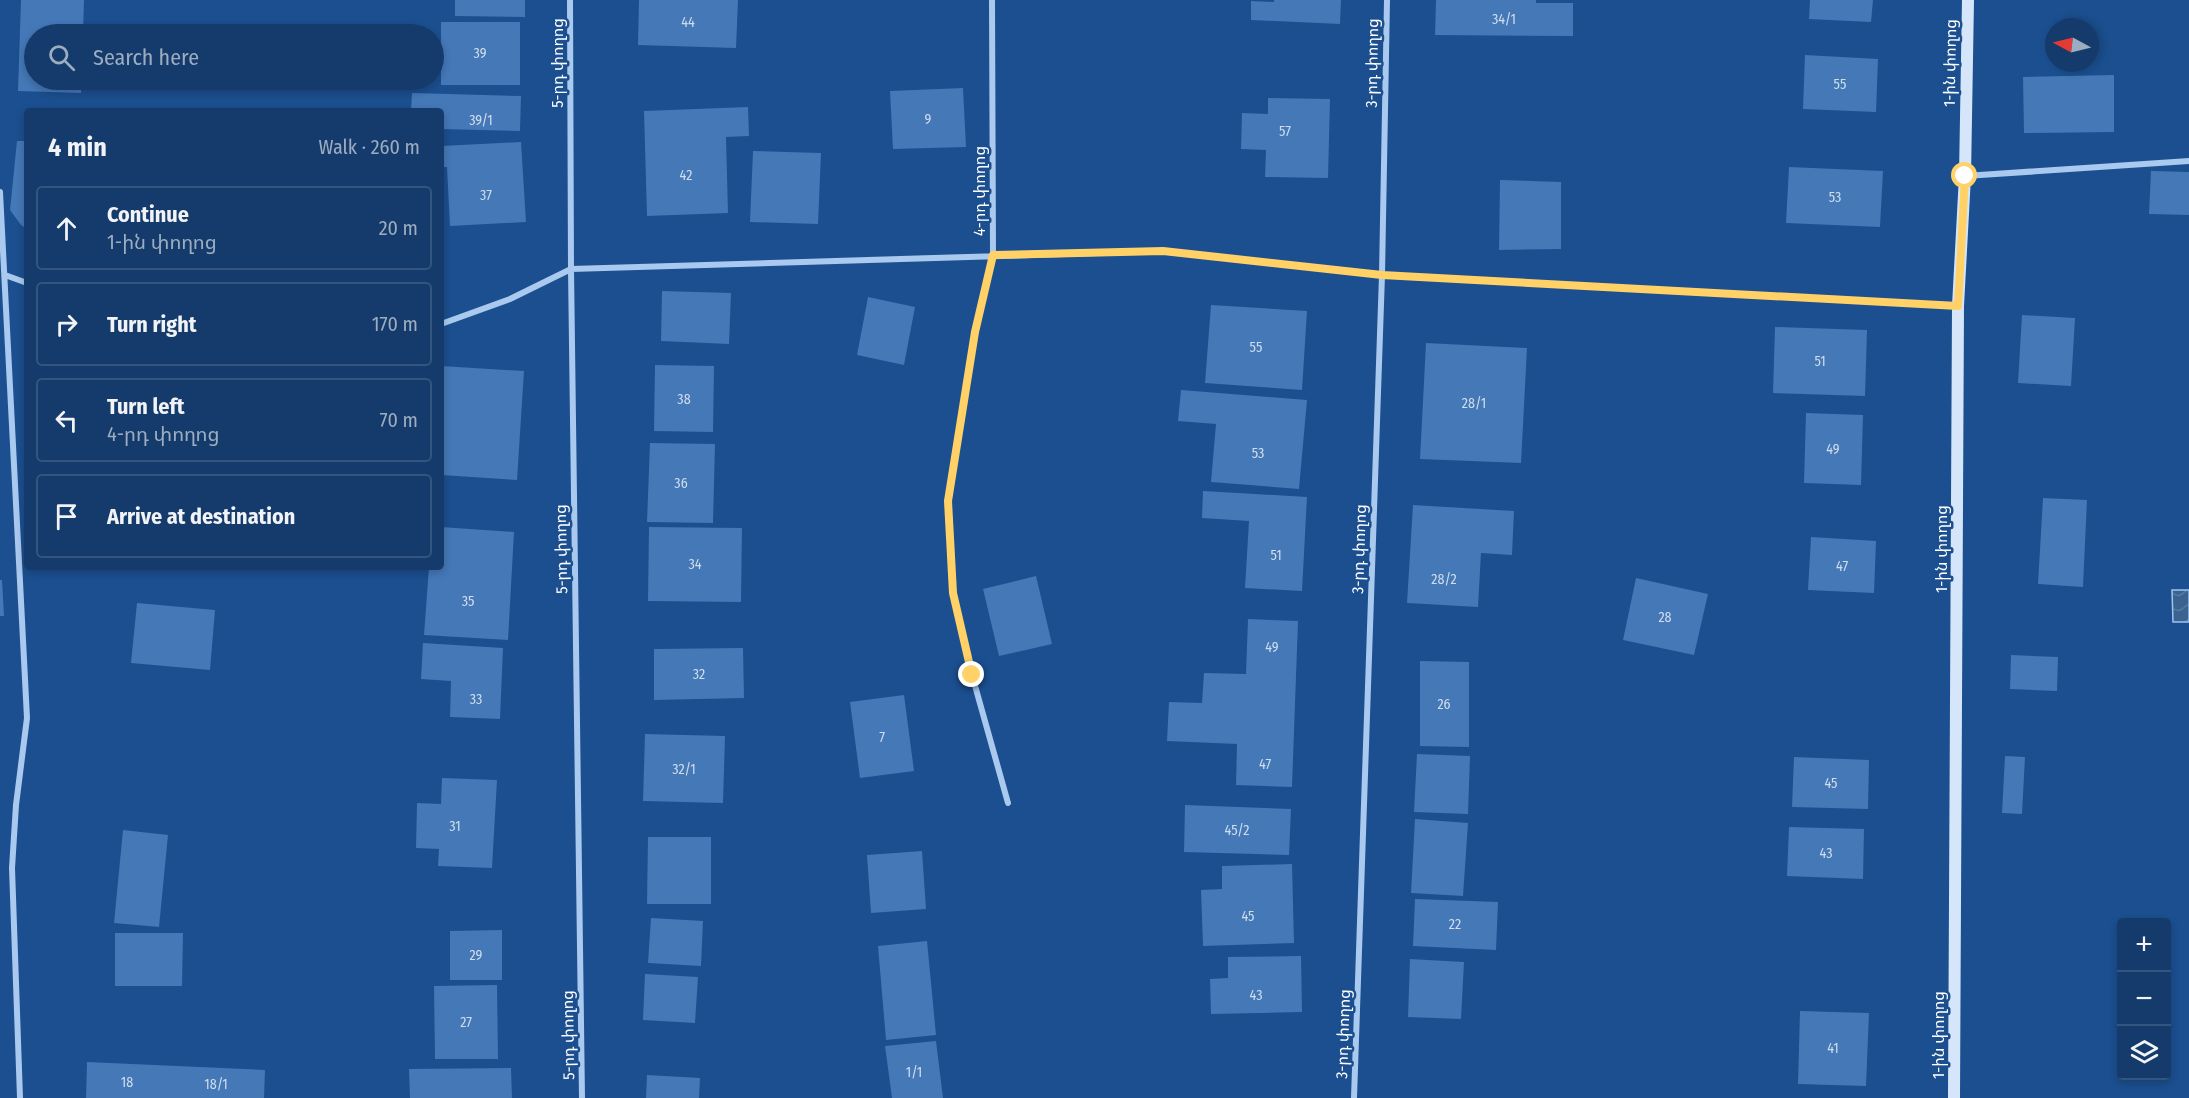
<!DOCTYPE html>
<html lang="en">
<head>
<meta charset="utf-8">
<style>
	body { margin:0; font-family:"Fira Sans Condensed","Noto Sans Armenian",sans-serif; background:#1d4271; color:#f1f3f6 }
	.controls { position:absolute; right:18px; bottom:18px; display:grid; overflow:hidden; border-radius:6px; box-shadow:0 3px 9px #0003 }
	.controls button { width:54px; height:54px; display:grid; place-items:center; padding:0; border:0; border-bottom:2px solid #33557e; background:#143b6b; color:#f1f3f6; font:30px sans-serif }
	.compass { position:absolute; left:2045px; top:18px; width:54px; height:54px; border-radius:50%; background:#143b6b; box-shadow:0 3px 9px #0003; rotate:277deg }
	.stop { position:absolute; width:18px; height:18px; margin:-14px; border:4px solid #ffd166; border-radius:50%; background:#fff }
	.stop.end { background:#ffd166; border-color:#fff; box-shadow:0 2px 6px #0008 }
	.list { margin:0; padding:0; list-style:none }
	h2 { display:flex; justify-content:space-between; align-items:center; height:78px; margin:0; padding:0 24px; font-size:26px }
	h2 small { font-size:20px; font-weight:400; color:#9dadc1 }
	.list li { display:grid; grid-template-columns:39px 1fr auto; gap:18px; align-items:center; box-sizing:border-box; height:84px; margin:0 12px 12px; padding:0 12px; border:2px solid #33557e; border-radius:6px }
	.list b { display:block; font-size:22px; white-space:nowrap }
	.list p { margin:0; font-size:20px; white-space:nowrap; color:#9dadc1 }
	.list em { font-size:20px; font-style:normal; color:#9dadc1 }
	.icon { flex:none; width:33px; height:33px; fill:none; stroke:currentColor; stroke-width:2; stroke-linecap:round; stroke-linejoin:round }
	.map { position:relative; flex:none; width:2189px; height:1098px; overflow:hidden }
	.search { position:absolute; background:#143b6b; box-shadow:0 3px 9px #0003; left:24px; top:24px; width:420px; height:66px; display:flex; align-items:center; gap:15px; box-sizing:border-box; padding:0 21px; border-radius:33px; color:#9dadc1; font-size:22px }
	.panel { position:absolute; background:#143b6b; box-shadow:0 3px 9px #0003; left:24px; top:108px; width:420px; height:462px; border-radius:6px }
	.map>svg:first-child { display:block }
</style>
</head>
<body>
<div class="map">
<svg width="2189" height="1098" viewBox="0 0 2189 1098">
	<defs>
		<pattern id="water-waves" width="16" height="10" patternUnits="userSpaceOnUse" patternTransform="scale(1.5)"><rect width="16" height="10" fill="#3c6290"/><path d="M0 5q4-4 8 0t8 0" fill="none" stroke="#597aa1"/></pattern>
	</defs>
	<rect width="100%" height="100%" fill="#1b4f8f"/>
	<path fill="url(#water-waves)" stroke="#9cc4f0" stroke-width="1.5" d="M2172 590H2189V622H2173Z"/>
	<path fill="#4478b7" d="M21 0H84L83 34H34V80H81V93L18 91Z
		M455 0H525V17L455 16Z
		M639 0H738L736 48 638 45Z
		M1274 0H1341L1340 24 1251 20V1L1274 2Z
		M1436 0H1536V3H1573V36L1435 35Z
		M1810 0H1873L1871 22 1809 19Z
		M441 22H520V85H441Z
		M1805 55 1878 59 1876 112 1803 109Z
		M2114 75V132L2024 133 2023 77Z
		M963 88 966 147 893 149 890 91Z
		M412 93 521 96 520 131 441 129V111H411Z
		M1268 98 1330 99 1328 178 1265 177 1266 150 1241 149 1242 113 1268 114Z
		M748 107 749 136 726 137 728 213 647 216 644 111Z
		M17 141H27V229L21 225 10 210Z
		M521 142 526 222 450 226 447 167H441V146Z
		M753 151 821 153 818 224 750 222Z
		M1789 167 1883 171 1880 227 1786 223Z
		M2151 171 2189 172V215L2149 214Z
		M1500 180 1561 182V249L1499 250Z
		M662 291 731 293 729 344 661 341Z
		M868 297 915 307 904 365 857 355Z
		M1211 305 1307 311 1302 390 1205 383Z
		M2022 315 2075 318 2071 386 2018 383Z
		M1775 327 1867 330 1865 396 1773 393Z
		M1426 343 1527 348 1521 463 1420 459Z
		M655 365 714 366 713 432 654 431Z
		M441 366 524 371 517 480 441 475Z
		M1181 390 1307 400 1299 489 1211 482 1216 424 1178 421Z
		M1806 413 1863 415 1861 485 1804 483Z
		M650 443 715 444 713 523 647 522Z
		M1203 491 1307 497 1302 591 1245 588 1249 521 1202 518Z
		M2043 498 2087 500 2083 587 2038 584Z
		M1413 505 1514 511 1512 555 1481 553 1478 607 1407 603Z
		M441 527 514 532 508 640 424 635 429 567H441Z
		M649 527 742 528 741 602 648 601Z
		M1811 537 1876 541 1874 593 1808 590Z
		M1036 576 1052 644 999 656 983 589Z
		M1636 578 1708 594 1694 655 1623 640Z
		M0 580H2L4 616H0Z
		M137 603 215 610 210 670 131 663Z
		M1248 619 1298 621 1292 787 1236 785 1237 744 1167 741 1169 702 1202 703 1204 673 1246 674Z
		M423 643 503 648 500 719 450 717 451 681 421 679Z
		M743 648 744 698 654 700V649Z
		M2011 655 2058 657 2057 691 2010 689Z
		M1420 661 1469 662V747L1420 746Z
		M904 695 914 771 860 778 850 702Z
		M645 734 725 736 723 803 643 801Z
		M1417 754 1470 756 1468 814 1414 812Z
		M2005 756 2025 757 2022 814 2002 813Z
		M1794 757 1869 760 1868 809 1792 807Z
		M442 778 497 780 492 868 438 866 439 849 416 848 417 803 441 804Z
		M1185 805 1291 809 1289 855 1184 852Z
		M1415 819 1468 823 1463 896 1411 893Z
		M1789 827 1864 829 1863 879 1787 876Z
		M123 830 168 835 159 927 114 923Z
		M648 837H711V904H647Z
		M922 851 926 909 871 913 867 855Z
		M1292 864 1294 943 1203 946 1201 890 1222 889V866Z
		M1415 899 1498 902 1496 950 1413 946Z
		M651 918 703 921 701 966 648 963Z
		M502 930V980H450V931Z
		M115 933H183L182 986H115Z
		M927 941 936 1035 886 1040 878 946Z
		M1301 956 1302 1012 1211 1014 1210 979 1228 978V957Z
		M1410 959 1464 962 1461 1019 1408 1017Z
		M645 974 698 977 695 1023 643 1020Z
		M497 985 498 1059H435L434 986Z
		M1800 1011 1869 1013 1866 1086 1798 1084Z
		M936 1041 943 1098H892L885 1046Z
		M87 1062 265 1070 264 1098H86Z
		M511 1068 512 1098H410L409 1069Z
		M647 1075 700 1078 699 1098H646Z"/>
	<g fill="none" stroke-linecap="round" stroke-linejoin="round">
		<path stroke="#a9c9ee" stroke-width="6" d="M570 0 571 269 582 1098
			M992 0 993 255 975 332 948 501 953 593 972 675 1008 803
			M1965 176 2189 161
			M0 192 27 718 16 805 12 868 20 1098
			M5 275 27 283
			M441 324 510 299 571 269 1163 251 1382 275 1958 306
			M1354 1098 1382 275 1387 0"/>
		<path stroke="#d6e6fa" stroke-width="12" d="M1954 1098 1958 306 1965 176 1968 0"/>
	</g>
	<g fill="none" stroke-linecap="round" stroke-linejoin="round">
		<path stroke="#ffd166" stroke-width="8" d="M972 675 953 593 948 501 975 332 993 255 1163 251 1382 275 1958 306 1965 176"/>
	</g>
	<g text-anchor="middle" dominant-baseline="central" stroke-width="5" stroke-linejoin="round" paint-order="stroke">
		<g font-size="14" fill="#d0dded">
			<text x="1504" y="19">34/1</text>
			<text x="688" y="22">44</text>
			<text x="480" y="53">39</text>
			<text x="1840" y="84">55</text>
			<text x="928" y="119">9</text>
			<text x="481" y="120">39/1</text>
			<text x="1285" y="131">57</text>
			<text x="686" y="175">42</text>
			<text x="486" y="195">37</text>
			<text x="1835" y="197">53</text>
			<text x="1256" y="347">55</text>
			<text x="1820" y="361">51</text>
			<text x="684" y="399">38</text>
			<text x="1474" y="403">28/1</text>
			<text x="1833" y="449">49</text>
			<text x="1258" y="453">53</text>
			<text x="681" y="483">36</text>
			<text x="1276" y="555">51</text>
			<text x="695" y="564">34</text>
			<text x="1842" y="566">47</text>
			<text x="1444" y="579">28/2</text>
			<text x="468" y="601">35</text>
			<text x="1665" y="617">28</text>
			<text x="1272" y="647">49</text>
			<text x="699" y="674">32</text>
			<text x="476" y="699">33</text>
			<text x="1444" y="704">26</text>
			<text x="882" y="737">7</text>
			<text x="1265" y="764">47</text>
			<text x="684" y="769">32/1</text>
			<text x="1831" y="783">45</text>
			<text x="455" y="826">31</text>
			<text x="1237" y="830">45/2</text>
			<text x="1826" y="853">43</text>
			<text x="1248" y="916">45</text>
			<text x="1455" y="924">22</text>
			<text x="476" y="955">29</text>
			<text x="1256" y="995">43</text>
			<text x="466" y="1022">27</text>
			<text x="1833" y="1048">41</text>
			<text x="914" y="1072">1/1</text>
			<text x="127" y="1082">18</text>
			<text x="216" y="1084">18/1</text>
		</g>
		<g font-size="16" fill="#fff" stroke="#1b4f8f">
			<text transform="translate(557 63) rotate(-90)">5-րդ փողոց</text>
			<text transform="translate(1372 63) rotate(-89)">3-րդ փողոց</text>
			<text transform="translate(1950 63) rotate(-89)">1-ին փողոց</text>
			<text transform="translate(979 191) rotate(-90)">4-րդ փողոց</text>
			<text transform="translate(561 549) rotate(-91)">5-րդ փողոց</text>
			<text transform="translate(1359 549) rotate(-88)">3-րդ փողոց</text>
			<text transform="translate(1941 549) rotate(-90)">1-ին փողոց</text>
			<text transform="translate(1343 1034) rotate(-88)">3-րդ փողոց</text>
			<text transform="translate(568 1035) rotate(-91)">5-րդ փողոց</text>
			<text transform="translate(1938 1035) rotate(-90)">1-ին փողոց</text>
		</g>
	</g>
</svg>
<div class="controls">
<button>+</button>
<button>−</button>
<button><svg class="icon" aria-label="layers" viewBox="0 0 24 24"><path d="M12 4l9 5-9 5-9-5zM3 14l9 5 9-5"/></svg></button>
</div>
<svg class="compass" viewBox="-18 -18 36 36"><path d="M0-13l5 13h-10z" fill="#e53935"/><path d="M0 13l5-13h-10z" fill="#9dadc1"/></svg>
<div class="stop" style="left:1965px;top:176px"></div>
<div class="stop end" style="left:972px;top:675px"></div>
<div class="search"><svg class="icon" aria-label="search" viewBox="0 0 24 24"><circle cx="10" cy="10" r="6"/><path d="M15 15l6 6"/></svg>Search here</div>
<section class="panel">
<h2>4 min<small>Walk · 260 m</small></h2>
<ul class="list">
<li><svg class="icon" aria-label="ahead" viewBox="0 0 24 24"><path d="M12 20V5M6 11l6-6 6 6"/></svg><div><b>Continue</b><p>1-ին փողոց</p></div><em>20 m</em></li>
<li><svg class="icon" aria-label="right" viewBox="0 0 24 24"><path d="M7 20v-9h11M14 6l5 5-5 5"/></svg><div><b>Turn right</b></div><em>170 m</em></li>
<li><svg class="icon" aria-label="left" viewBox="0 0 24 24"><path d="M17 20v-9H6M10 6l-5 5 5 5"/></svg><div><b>Turn left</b><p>4-րդ փողոց</p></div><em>70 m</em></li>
<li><svg class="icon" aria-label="arrive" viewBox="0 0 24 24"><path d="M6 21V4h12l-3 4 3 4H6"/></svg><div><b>Arrive at destination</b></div></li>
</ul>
</section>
</div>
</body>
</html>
